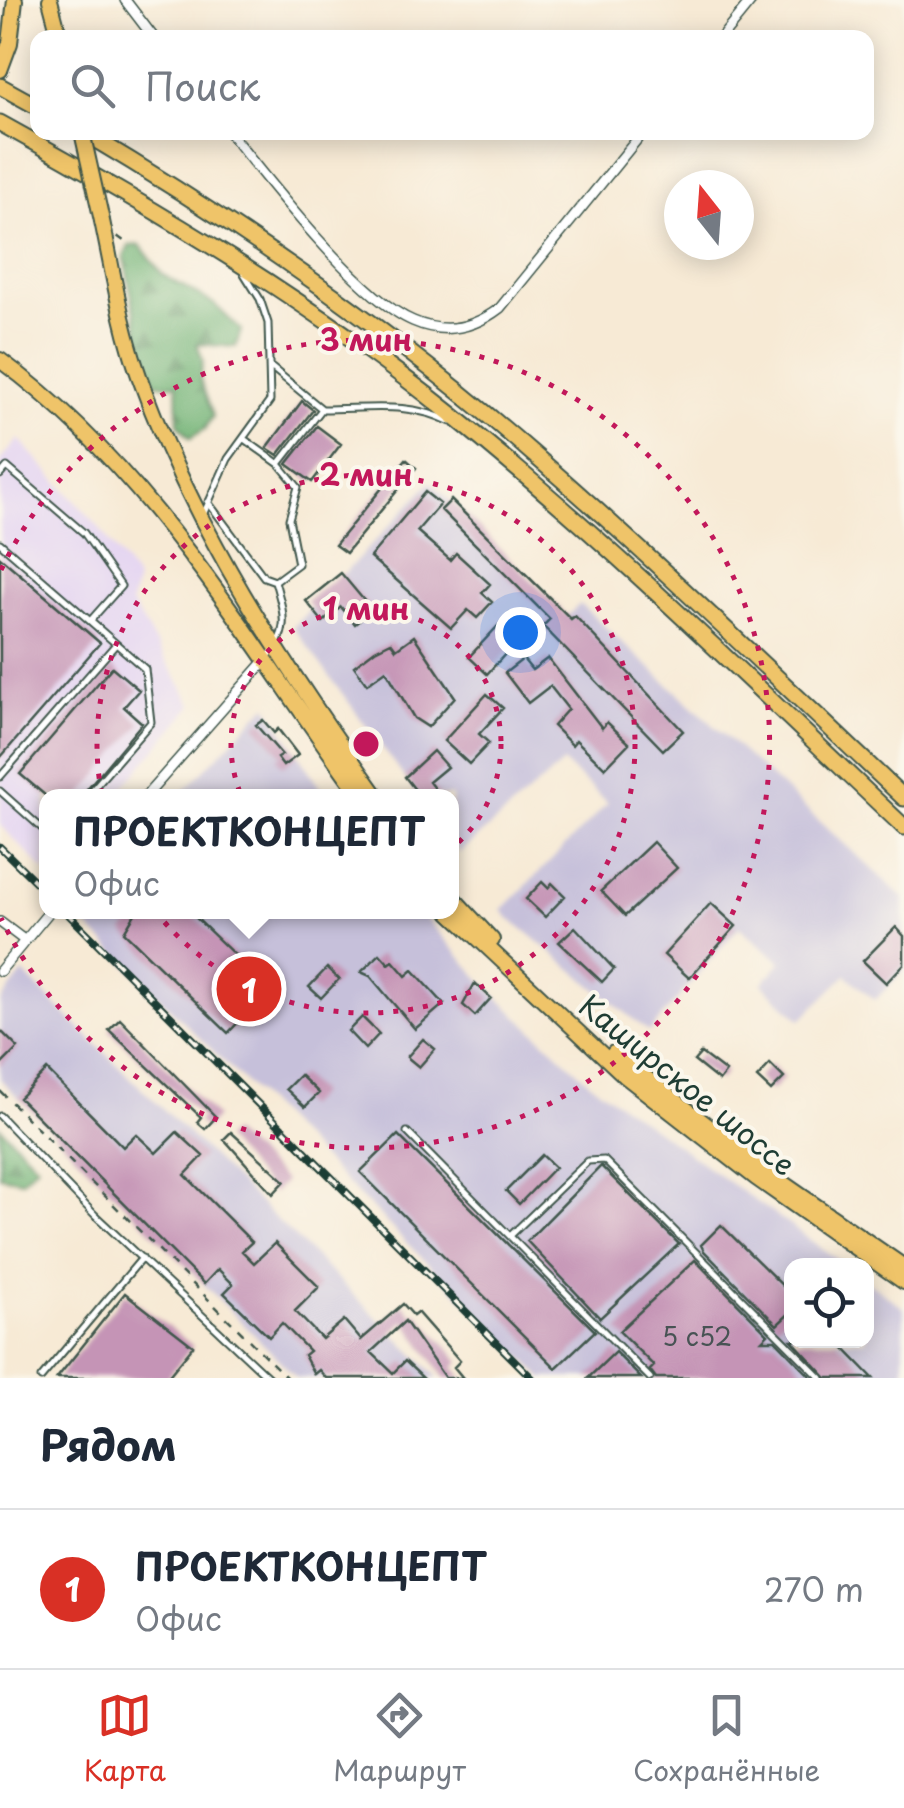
<!DOCTYPE html>
<html lang="ru">
<head>
<meta charset="utf-8">
<style>
	body { margin:0; font-family:"Playpen Sans",sans-serif; background:#f2f2f3; color:#1f2937 }
	.controls { position:absolute; right:30px; bottom:30px; display:grid; overflow:hidden; border-radius:20px; box-shadow:0 5px 25px #0003 }
	.controls button { width:90px; height:90px; display:grid; place-items:center; padding:0; border:0; border-bottom:2px solid #e0e1e3; background:#fff; color:#1f2937; font:50px sans-serif }
	.compass { position:absolute; left:664px; top:170px; width:90px; height:90px; border-radius:50%; background:#fff; box-shadow:0 5px 25px #0003; rotate:343deg }
	.you { position:absolute; left:520px; top:632px; width:35px; height:35px; margin:-25px; border:8px solid #fff; border-radius:50%; background:#1a73e8; box-shadow:0 0 0 15px #1a73e833 }
	.badge { display:grid; place-items:center; width:65px; height:65px; border-radius:50%; background:#d93025; color:#fff; font-size:32px; font-weight:700 }
	.pin { position:absolute; translate:-50% -50%; border:5px solid #fff; box-shadow:0 2px 10px #0006 }
	.popup { position:absolute; left:39px; top:789px; width:420px; height:130px; box-sizing:border-box; display:grid; place-content:center; border-radius:20px; background:#fff; filter:drop-shadow(0 2px 8px #0005); font-size:32px; white-space:nowrap; color:#747a83 }
	.popup b { font-size:38px; color:#1f2937 }
	.popup::after { content:''; position:absolute; left:50%; top:100%; margin-left:-20px; border:20px solid transparent; border-top-color:#fff }
	.list { margin:0; padding:0; list-style:none }
	h2 { display:flex; justify-content:space-between; align-items:center; height:130px; margin:0; padding:0 40px; font-size:42px }
	h2 small { font-size:32px; font-weight:400; color:#747a83 }
	.list li { display:grid; grid-template-columns:65px 1fr auto; gap:30px; align-items:center; box-sizing:border-box; height:160px; padding:0 40px; border-top:2px solid #e0e1e3 }
	.list b { display:block; font-size:38px; white-space:nowrap }
	.list p { margin:0; font-size:32px; white-space:nowrap; color:#747a83 }
	.list em { font-size:32px; font-style:normal; color:#747a83 }
	.icon { flex:none; width:55px; height:55px; fill:none; stroke:currentColor; stroke-width:2; stroke-linecap:round; stroke-linejoin:round }
	.map { position:relative; flex:none; width:904px; height:1378px; overflow:hidden }
	.search { position:absolute; background:#fff; box-shadow:0 5px 25px #0003; left:30px; right:30px; top:30px; height:110px; display:flex; align-items:center; gap:25px; box-sizing:border-box; padding:0 35px; border-radius:20px; color:#747a83; font-size:38px }
	.sheet { height:290px; background:#fff }
	nav { display:flex; justify-content:space-around; align-items:center; box-sizing:border-box; height:140px; border-top:2px solid #e0e1e3; background:#fff; font-size:28px; color:#747a83 }
	nav a { display:grid; justify-items:center; gap:5px }
	nav .on { color:#d93025 }
	.map>svg:first-child { display:block }
</style>
</head>
<body>
<div class="map">
<svg width="904" height="1378" viewBox="0 0 904 1378">
	<defs>
		<pattern id="forest-firs" width="22" height="20" patternUnits="userSpaceOnUse" patternTransform="scale(2.5)"><rect width="22" height="20" fill="#71b275"/><path d="M5 1l3.5 6h-7zM16 11l3.5 6h-7z" fill="#5c9261"/></pattern>
	</defs>
	<rect width="100%" height="100%" fill="#fbf7ec"/>
	<filter id="ink" filterUnits="userSpaceOnUse"><feTurbulence type="fractalNoise" baseFrequency=".01" numOctaves="2"/><feDisplacementMap in="SourceGraphic" scale="20" xChannelSelector="R" yChannelSelector="G"/><feConvolveMatrix kernelMatrix="1 2 1 2 8 2 1 2 1" color-interpolation-filters="sRGB"/></filter>
	<filter id="wash" filterUnits="userSpaceOnUse"><feTurbulence type="fractalNoise" baseFrequency=".0048" numOctaves="4" result="noise"/><feDisplacementMap in="SourceGraphic" scale="40" xChannelSelector="R" yChannelSelector="G"/><feGaussianBlur stdDeviation="2.25" result="paint"/><feColorMatrix in="noise" values="0 0 0 0 0 0 0 0 0 0 0 0 0 0 0 0 0 1.4 0 .05"/><feComposite in="paint" operator="in"/></filter>
	<g filter="url(#wash)">
		<rect width="100%" height="100%" fill="#f7ead5"/>
		<path fill="#e3d3f2" d="M19 439 98 526 137 580 131 603 193 705 116 796H46V872L0 825V461Z"/>
		<path fill="#c6c0da" d="M431 482 567 616 580 604 904 898V971L875 1000 846 975 801 1020 762 984 781 962 739 927 649 1032 507 916 502 910 608 803 563 763 460 853 452 842V796H418L293 627Z
			M267 705 325 796H179Z
			M73 912H420L496 996 589 1082 845 1265 792 1266V1340H866L867 1281 904 1308V1378H543Z
			M23 973 439 1378H297L0 1079V1002Z"/>
		<path fill="url(#forest-firs)" stroke="#487854" stroke-width="2.5" d="M140 245 162 274 214 304 241 330 236 347 197 344 203 361 200 380 213 416 205 429 190 438 178 423 177 384H156L142 349 124 257 129 246Z
			M0 1127 37 1165 22 1180 0 1176Z"/>
		<g id="blocks">
			<path fill="#c594b6" d="M302 401 313 410 278 455 267 448Z
				M317 426 341 444 312 482 287 464Z
				M406 459 416 468 346 553 335 545Z
				M425 492 440 504 417 531 450 560 456 553 490 584 482 593 492 602 477 618 468 610 451 628 370 557Z
				M451 500 571 619 575 616 683 731 663 750 543 626 550 619 441 510Z
				M0 557 100 643 0 758Z
				M341 573 372 610 355 624 341 607 323 622 306 601Z
				M509 614 527 630 487 674 469 657Z
				M414 636 455 697 428 727 414 718 386 670 367 684 354 666 375 650 391 642 396 649Z
				M548 658 602 728 607 722 629 743 605 768 576 740 572 745 553 726 568 709 550 686 528 703 505 673 523 659 532 670Z
				M112 667 139 690 124 707 142 723 81 796H46L20 774Z
				M487 694 503 708 479 734 489 743 469 764 444 741Z
				M263 720 274 733 278 729 298 755 283 766 277 758 282 755 256 725Z
				M433 751 447 767 429 782 440 796H420L405 777Z
				M653 842 677 868 625 916 601 891Z
				M542 882 548 888 552 883 565 896 545 917 526 899Z
				M711 903 736 926 689 978 664 955Z
				M136 912H190L270 989 228 1033 124 932Z
				M575 927 614 969 602 982 559 942Z
				M896 927 904 936V964L886 983 863 961Z
				M380 954 389 964 393 961 406 976 413 970 444 1004 415 1029 370 976 361 972Z
				M327 968 339 979 321 998 309 987Z
				M475 983 491 998 475 1016 463 1005Z
				M362 1017 379 1034 365 1049 348 1031Z
				M120 1019 216 1117 205 1129 197 1122 201 1117 109 1030Z
				M0 1030 18 1048 0 1066Z
				M423 1039 435 1049 419 1067 407 1057Z
				M701 1053 726 1072 719 1081 694 1061Z
				M770 1064 784 1078 771 1091 757 1078Z
				M47 1070 123 1147 136 1134 156 1153 177 1132 203 1156 185 1175 252 1242 242 1251 254 1263 275 1243 319 1287 295 1311 322 1339 344 1320 361 1340 403 1304 413 1315 417 1312 460 1361 454 1367 463 1378H445L405 1321 371 1352 393 1373 405 1361 423 1378H326L319 1370 314 1374 304 1355 309 1351 282 1323 269 1337 224 1293 233 1284 218 1269 204 1284 19 1098Z
				M300 1075 319 1093 305 1107 286 1089Z
				M231 1132 285 1181 273 1194 224 1139Z
				M398 1135 595 1331 556 1368 360 1172Z
				M542 1155 555 1167 519 1204 506 1191Z
				M601 1166 679 1244 600 1318 527 1241Z
				M721 1225 792 1295V1311L777 1325 704 1251 701 1245Z
				M695 1260 768 1334 762 1340H775L812 1378H656L650 1370 654 1366 619 1331Z
				M125 1293 193 1346 167 1378H57Z
				M792 1340H836L873 1378H827Z
				M615 1352 641 1378H588Z"/>
		</g>
	</g>
	<g filter="url(#ink)">
		<use href="#blocks" fill-opacity="0" stroke="#3f574c" stroke-width="2.5"/>
		<g fill="none" stroke-linecap="round" stroke-linejoin="round">
			<g stroke="#3f574c" stroke-width="9">
				<path id="lane" d="M272 368 322 409C369 409 408 401 451 422
					M244 439 279 464 298 487 289 519 298 564 275 581
					M279 464 322 409
					M0 475 7 467 84 533 121 586 90 621 145 669 151 722 87 796
					M208 502 264 577 275 581C284 614 291 631 266 659
					M203 515 228 459 270 401 268 323 260 299 243 272
					M0 543 90 621
					M0 777 116 644
					M0 791 46 832
					M0 1116 95 1215 269 1378
					M407 1132 650 1378
					M510 1236 588 1161 604 1160 821 1378
					M41 1378 142 1258"/>
			</g>
			<g stroke="#3f574c" stroke-width="12">
				<path id="street" d="M125 0 154 38
					M721 38 752 0
					M229 132C267 180 360 299 413 321 445 335 474 328 500 308L643 132
					M146 796 265 661
					M0 922 24 940
					M0 971 49 912"/>
			</g>
			<g stroke="#3f574c" stroke-width="18">
				<path id="primary" d="M50 0 60 38
					M0 70 10 43 15 0
					M102 221C113 272 121 326 139 376 194 530 283 664 377 796
					M0 360C154 472 251 646 361 796
					M452 897 492 940
					M450 912 625 1076 756 1178 904 1282
					M614 1053 774 1177 904 1267"/>
			</g>
			<g stroke="#3f574c" stroke-width="19">
				<path id="highway" d="M0 86 38 107
					M0 123C156 209 312 302 451 414 610 542 756 687 904 827
					M83 132C240 225 395 333 532 453 660 564 781 682 904 798"/>
			</g>
			<path stroke="#3f574c" stroke-width="2.5" stroke-dasharray="8 8" stroke-linecap="butt" d="M117 236 124 241
				M0 1091 287 1378"/>
			<use href="#lane" stroke="#fff" stroke-width="5"/>
			<use href="#street" stroke="#fff" stroke-width="9"/>
			<use href="#primary" stroke="#efc469" stroke-width="14"/>
			<use href="#highway" stroke="#efc469" stroke-width="15"/>
			<g stroke="#1f3d34" stroke-width="8">
				<path id="rail" d="M0 847 46 892
					M66 912 532 1378"/>
			</g>
			<use href="#rail" stroke="#fbf7ec" stroke-width="4" stroke-dasharray="11" stroke-linecap="butt"/>
			<g stroke="#3f574c" stroke-width="18" stroke-linecap="butt">
				<path id="primary-bridge" d="M82 132 102 221"/>
			</g>
			<use href="#primary-bridge" stroke="#efc469" stroke-width="14"/>
		</g>
	</g>
	<g fill="none" stroke="#c2185b" stroke-width="5" stroke-dasharray="5 10">
		<circle cx="366" cy="744" r="135"/>
		<circle cx="366" cy="744" r="269"/>
		<path d="M1 570A404 404 0 1 1 1 918"/>
	</g>
	<g text-anchor="middle" dominant-baseline="central" stroke-width="8" stroke-linejoin="round" paint-order="stroke">
		<g font-size="25" fill="#485354">
			<text x="697" y="1336">5 с52</text>
		</g>
		<g font-size="30" fill="#1f3d34" stroke="#fbf7ec">
			<text transform="translate(688 1084) rotate(39)">Каширское шоссе</text>
		</g>
	</g>
	<circle cx="366" cy="744" r="15" fill="#c2185b" stroke="#fbf7ec" stroke-width="5"/>
	<g font-size="30" text-anchor="middle" font-weight="bold" fill="#c2185b" stroke="#fbf7ec" stroke-width="8" stroke-linejoin="round" paint-order="stroke">
		<text x="366" y="351">3 мин</text>
		<text x="366" y="486">2 мин</text>
		<text x="366" y="620">1 мин</text>
	</g>
</svg>
<div class="controls">
<button><svg class="icon" aria-label="locate" viewBox="0 0 24 24"><circle cx="12" cy="12" r="6"/><path d="M12 2v4M12 18v4M2 12h4M18 12h4"/></svg></button>
</div>
<svg class="compass" viewBox="-18 -18 36 36"><path d="M0-13l5 13h-10z" fill="#e53935"/><path d="M0 13l5-13h-10z" fill="#747a83"/></svg>
<div class="you"></div>
<div class="pin badge" style="left:249px;top:989px">1</div>
<div class="popup"><b>ПРОЕКТКОНЦЕПТ</b>Офис</div>
<div class="search"><svg class="icon" aria-label="search" viewBox="0 0 24 24"><circle cx="10" cy="10" r="6"/><path d="M15 15l6 6"/></svg>Поиск</div>
</div>
<section class="sheet">
<h2>Рядом<small></small></h2>
<ul class="list">
<li><span class="badge">1</span><div><b>ПРОЕКТКОНЦЕПТ</b><p>Офис</p></div><em>270 m</em></li>
</ul>
</section>
<nav>
<a class="on"><svg class="icon" aria-label="map" viewBox="0 0 24 24"><path d="M3 6l6-2 6 2 6-2v14l-6 2-6-2-6 2zM9 4v14M15 6v14"/></svg>Карта</a>
<a><svg class="icon" aria-label="directions" viewBox="0 0 24 24"><path d="M12 3l9 9-9 9-9-9zM9 14v-3h6M13 9l2 2-2 2"/></svg>Маршрут</a>
<a><svg class="icon" aria-label="saved" viewBox="0 0 24 24"><path d="M7 4h10v16l-5-4-5 4z"/></svg>Сохранённые</a>
</nav>
</body>
</html>
